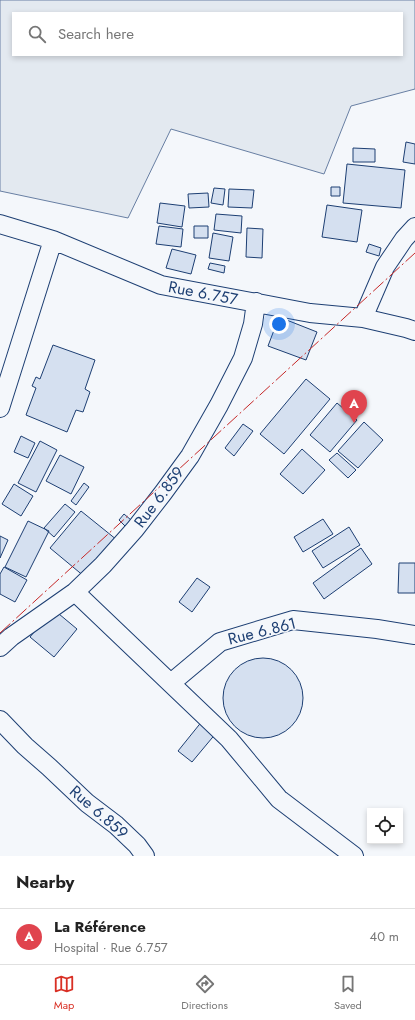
<!DOCTYPE html>
<html lang="en">
<head>
<meta charset="utf-8">
<style>
	body { margin:0; font-family:Jost,sans-serif; background:#f2f2f2; color:#222 }
	.controls { position:absolute; right:12px; bottom:12px; display:grid; overflow:hidden; border-radius:0px; box-shadow:0 2px 6px #0003 }
	.controls button { width:36px; height:36px; display:grid; place-items:center; padding:0; border:0; border-bottom:1px solid #e0e0e0; background:#fff; color:#222; font:20px sans-serif }
	.you { position:absolute; left:279px; top:324px; width:14px; height:14px; margin:-10px; border:3px solid #fff; border-radius:50%; background:#1a73e8; box-shadow:0 0 0 6px #1a73e833 }
	.badge { display:grid; place-items:center; width:26px; height:26px; border-radius:50%; background:#d93025; color:#fff; font-size:13px; font-weight:700 }
	.pin { position:absolute; translate:-50% -33px; filter:drop-shadow(0 1px 2px #0008) }
	.pin::after { content:''; position:absolute; top:21px; width:14px; height:12px; background:inherit; clip-path:polygon(0 0,100% 0,50% 100%) }
	.list { margin:0; padding:0; list-style:none }
	h2 { display:flex; justify-content:space-between; align-items:center; height:52px; margin:0; padding:0 16px; font-size:17px }
	h2 small { font-size:13px; font-weight:400; color:#767676 }
	.list li { display:grid; grid-template-columns:26px 1fr auto; gap:12px; align-items:center; box-sizing:border-box; height:56px; padding:0 16px; border-top:1px solid #e0e0e0 }
	.list b { display:block; font-size:15px; white-space:nowrap }
	.list p { margin:0; font-size:13px; white-space:nowrap; color:#767676 }
	.list em { font-size:13px; font-style:normal; color:#767676 }
	.icon { flex:none; width:22px; height:22px; fill:none; stroke:currentColor; stroke-width:2; stroke-linecap:round; stroke-linejoin:round }
	.map { position:relative; flex:none; width:415px; height:856px; overflow:hidden }
	.search { position:absolute; background:#fff; box-shadow:0 2px 6px #0003; left:12px; right:12px; top:12px; height:44px; display:flex; align-items:center; gap:10px; box-sizing:border-box; padding:0 14px; border-radius:0px; color:#767676; font-size:15px }
	.sheet { height:108px; background:#fff }
	nav { display:flex; justify-content:space-around; align-items:center; box-sizing:border-box; height:56px; border-top:1px solid #e0e0e0; background:#fff; font-size:11px; color:#767676 }
	nav a { display:grid; justify-items:center; gap:2px }
	nav .on { color:#d93025 }
	.map>svg:first-child { display:block }
</style>
</head>
<body>
<div class="map">
<svg width="415" height="856" viewBox="0 0 415 856">
	<rect width="100%" height="100%" fill="#f4f7fb"/>
	<path fill="#e3e9f0" stroke="#687fa3" fill-rule="evenodd" d="M0 0H415V89L351 106 324 174 171 129 128 218 0 191ZM13 13H402V55H13Z"/>
	<path fill="#d5e0f0" stroke="#1d3f73" d="M406 142 415 144V164L403 162Z
		M353 148 375 149V162H353Z
		M347 164 405 170 401 208 343 203Z
		M331 187H340V196H331Z
		M214 188 225 189 223 205 211 203Z
		M229 189 254 190 252 208 228 207Z
		M208 193 209 207 189 208 188 194Z
		M160 203 185 206 182 227 157 223Z
		M327 205 362 210 357 242 322 237Z
		M216 214 242 216 241 233 214 230Z
		M159 226 183 229 181 247 156 244Z
		M194 226H208V238H194Z
		M247 228 263 229 262 258 246 257Z
		M213 233 233 237 229 261 209 258Z
		M369 244 381 248 379 256 366 252Z
		M172 249 196 255 191 274 166 268Z
		M210 263 225 266 224 273 208 269Z
		M279 317 317 332 306 360 268 346Z
		M53 345 95 360 85 389 90 392 83 412 76 410 67 432 26 415 36 388 32 386 36 377 40 379Z
		M306 379 330 399 284 454 260 434Z
		M337 403 357 420 330 452 310 435Z
		M364 422 383 440 358 468 338 451Z
		M243 424 253 431 234 456 225 448Z
		M21 436 35 443 28 458 14 452Z
		M40 441 57 450 36 492 18 483Z
		M302 449 325 470 303 494 280 474Z
		M337 453 356 470 348 478 329 460Z
		M60 455 84 467 71 494 46 481Z
		M84 483 89 487 76 505 71 501Z
		M14 484 33 496 21 516 2 504Z
		M65 504 75 512 54 537 44 528Z
		M81 511 117 540 85 577 50 548Z
		M124 514 131 520 125 526 119 520Z
		M323 519 333 534 303 552 294 537Z
		M28 521 49 531 26 577 5 567Z
		M349 527 360 545 323 568 312 551Z
		M0 536 8 540 0 558Z
		M361 548 372 564 324 599 313 583Z
		M399 563H415V593H398Z
		M4 567 27 580 15 602 0 594V574Z
		M197 578 210 587 192 612 179 602Z
		M53 609 77 629 54 657 30 637Z
		M223 698a40 40 0 1 1 80 0a40 40 0 1 1-80 0Z
		M203 720 217 732 192 762 178 751Z"/>
	<g fill="none" stroke-linecap="round" stroke-linejoin="round">
		<g stroke="#1d3f73" stroke-width="20">
			<path id="minor" d="M0 224 53 240 161 285 310 313 363 318 406 328 415 331
				M363 318 385 267 404 239 415 227
				M0 408 53 240
				M75 592 229 739 279 799 354 856
				M0 647 11 637 75 592 103 565 135 529 163 493 190 456 219 405 243 358 253 324 256 302
				M171 683 220 642 293 620 377 629 415 635
				M0 720 25 746 49 767 87 803 116 825 137 845 145 856"/>
		</g>
		<use href="#minor" stroke="#f4f7fb" stroke-width="18"/>
		<path stroke="#c62828" stroke-width="1" stroke-dasharray="14 3 2 3" stroke-linecap="butt" d="M0 633 415 253"/>
	</g>
	<g text-anchor="middle" dominant-baseline="central" stroke-width="3" stroke-linejoin="round" paint-order="stroke">
		<g font-size="16" fill="#1d3f73" stroke="#f4f7fb">
			<text transform="translate(203 293) rotate(11)">Rue 6.757</text>
			<text transform="translate(159 497) rotate(-53)">Rue 6.859</text>
			<text transform="translate(262 631) rotate(-14)">Rue 6.861</text>
			<text transform="translate(99 812) rotate(41)">Rue 6.859</text>
		</g>
	</g>
</svg>
<div class="controls">
<button><svg class="icon" aria-label="locate" viewBox="0 0 24 24"><circle cx="12" cy="12" r="6"/><path d="M12 2v4M12 18v4M2 12h4M18 12h4"/></svg></button>
</div>
<div class="you"></div>
<div class="pin badge" style="left:354px;top:423px;background:#e0444e">A</div>
<div class="search"><svg class="icon" aria-label="search" viewBox="0 0 24 24"><circle cx="10" cy="10" r="6"/><path d="M15 15l6 6"/></svg>Search here</div>
</div>
<section class="sheet">
<h2>Nearby<small></small></h2>
<ul class="list">
<li><span class="badge" style="background:#e0444e">A</span><div><b>La Référence</b><p>Hospital · Rue 6.757</p></div><em>40 m</em></li>
</ul>
</section>
<nav>
<a class="on"><svg class="icon" aria-label="map" viewBox="0 0 24 24"><path d="M3 6l6-2 6 2 6-2v14l-6 2-6-2-6 2zM9 4v14M15 6v14"/></svg>Map</a>
<a><svg class="icon" aria-label="directions" viewBox="0 0 24 24"><path d="M12 3l9 9-9 9-9-9zM9 14v-3h6M13 9l2 2-2 2"/></svg>Directions</a>
<a><svg class="icon" aria-label="saved" viewBox="0 0 24 24"><path d="M7 4h10v16l-5-4-5 4z"/></svg>Saved</a>
</nav>
</body>
</html>
